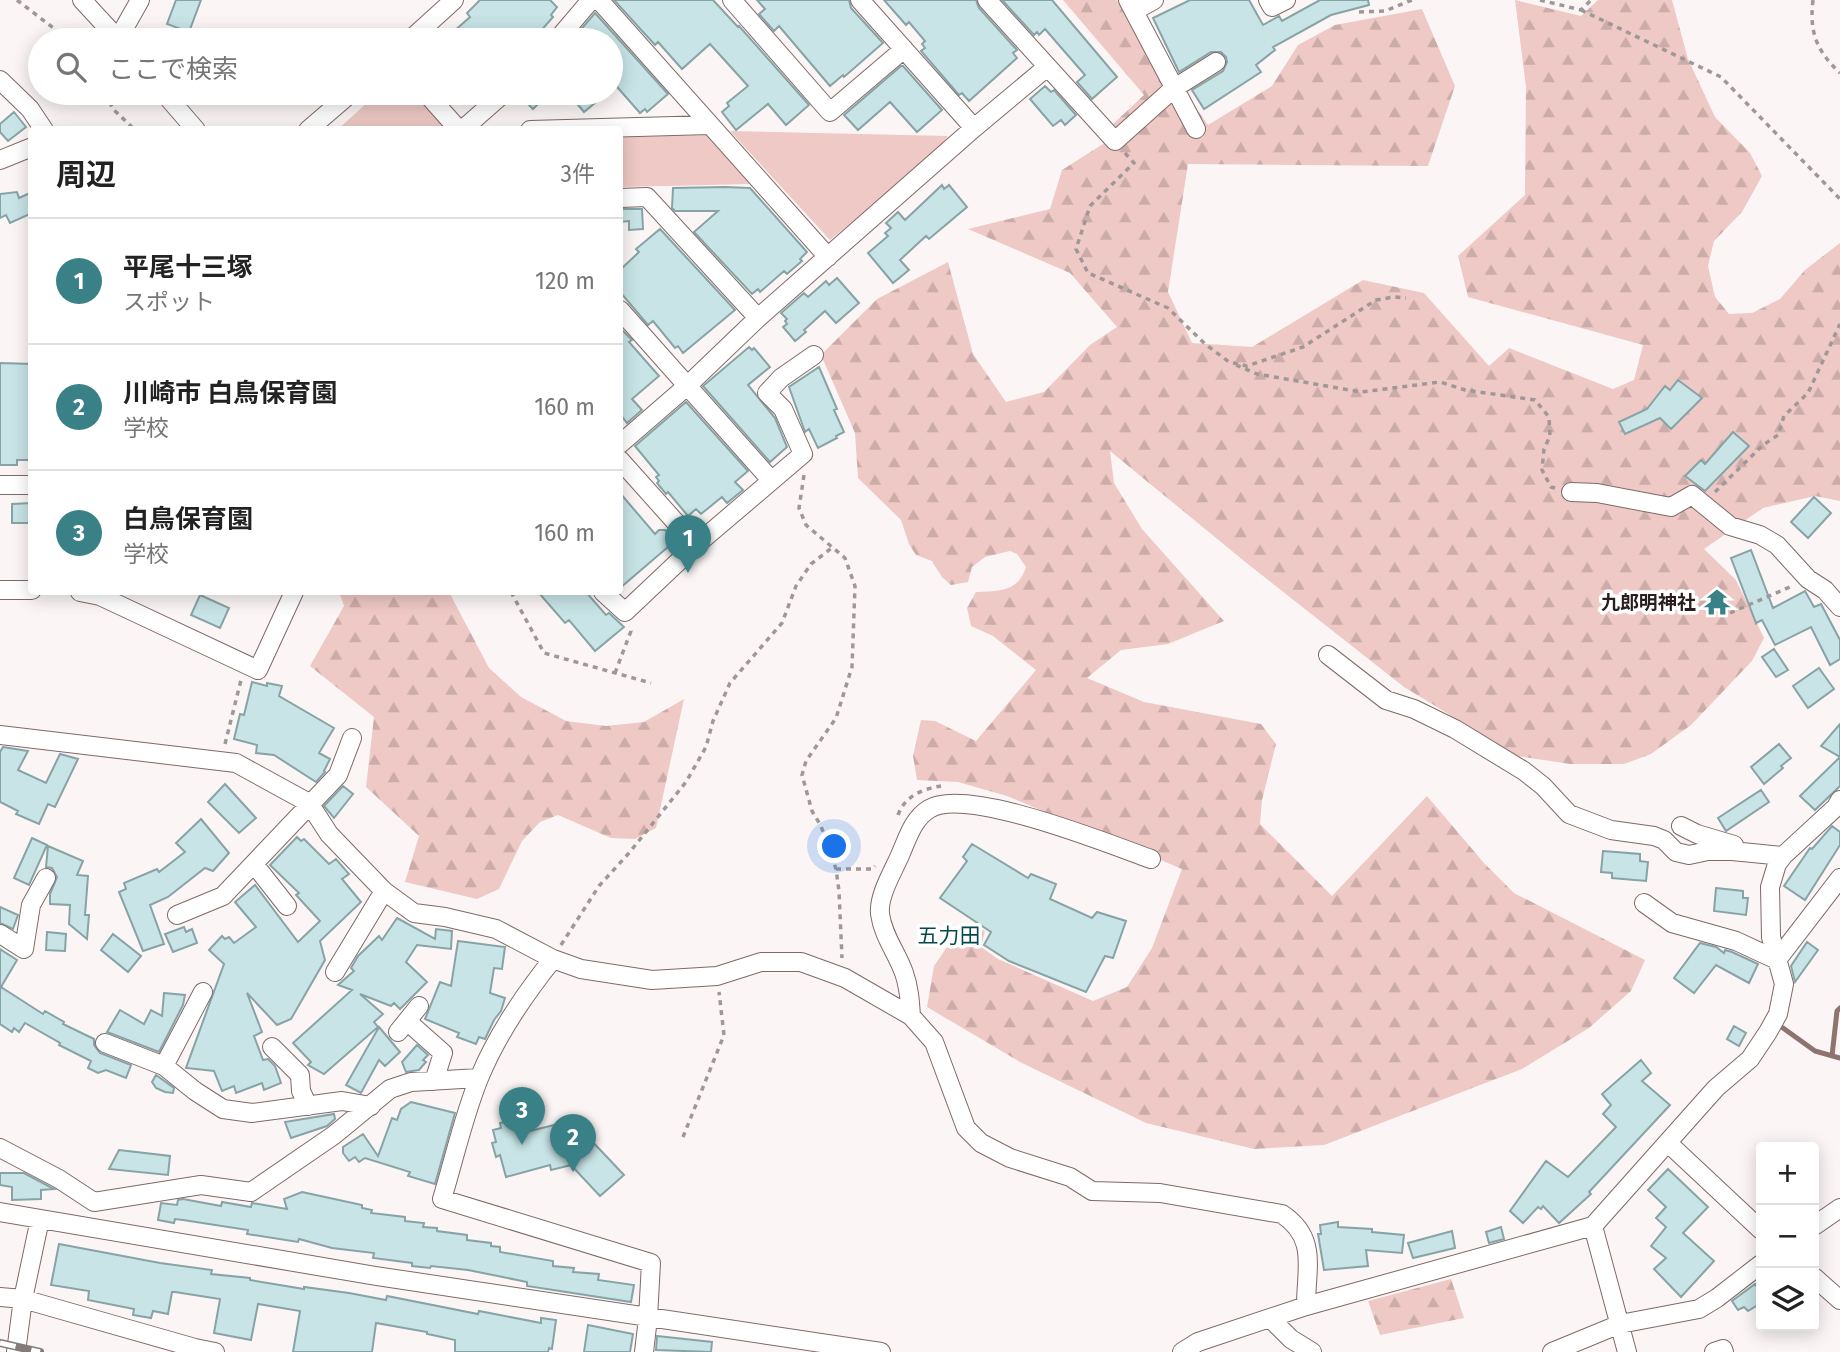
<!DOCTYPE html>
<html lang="ja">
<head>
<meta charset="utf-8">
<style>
	body { margin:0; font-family:"Fira Sans","Noto Sans JP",sans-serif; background:#f2f2f2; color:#222 }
	.controls { position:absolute; right:21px; bottom:21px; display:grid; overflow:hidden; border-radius:7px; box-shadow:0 4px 18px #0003 }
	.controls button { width:63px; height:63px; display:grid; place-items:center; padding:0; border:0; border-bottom:2px solid #e0e0e0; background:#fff; color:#222; font:35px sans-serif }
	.you { position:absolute; left:835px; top:847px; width:24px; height:24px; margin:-18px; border:5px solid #fff; border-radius:50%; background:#1a73e8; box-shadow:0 0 0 10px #1a73e833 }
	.badge { display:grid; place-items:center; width:46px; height:46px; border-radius:50%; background:#398187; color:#fff; font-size:23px; font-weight:700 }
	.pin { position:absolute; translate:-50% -58px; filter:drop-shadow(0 2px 4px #0008) }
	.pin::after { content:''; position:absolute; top:37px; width:24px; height:21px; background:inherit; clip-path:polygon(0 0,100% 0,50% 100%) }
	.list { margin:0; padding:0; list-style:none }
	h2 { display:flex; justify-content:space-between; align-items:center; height:91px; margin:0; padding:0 28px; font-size:30px }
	h2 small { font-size:23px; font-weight:400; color:#767676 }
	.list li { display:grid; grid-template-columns:46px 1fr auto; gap:21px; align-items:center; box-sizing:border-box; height:126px; padding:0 28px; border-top:2px solid #e0e0e0 }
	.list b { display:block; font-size:26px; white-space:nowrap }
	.list p { margin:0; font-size:23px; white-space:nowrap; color:#767676 }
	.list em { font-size:23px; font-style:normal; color:#767676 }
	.icon { flex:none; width:38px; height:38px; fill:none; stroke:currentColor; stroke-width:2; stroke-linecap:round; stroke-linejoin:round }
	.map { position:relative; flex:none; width:1840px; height:1352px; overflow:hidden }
	.search { position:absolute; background:#fff; box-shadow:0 4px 18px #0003; left:28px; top:28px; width:595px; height:77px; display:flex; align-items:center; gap:18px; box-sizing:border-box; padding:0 24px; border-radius:38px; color:#767676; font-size:26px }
	.panel { position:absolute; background:#fff; box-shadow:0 4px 18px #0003; left:28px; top:126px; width:595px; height:469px; border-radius:7px }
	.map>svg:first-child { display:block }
</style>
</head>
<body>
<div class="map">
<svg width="1840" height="1352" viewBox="0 0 1840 1352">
	<defs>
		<pattern id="forest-firs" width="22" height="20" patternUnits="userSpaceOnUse" patternTransform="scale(1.75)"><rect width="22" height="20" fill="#eec9c5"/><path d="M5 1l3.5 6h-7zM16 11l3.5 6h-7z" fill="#ccaca9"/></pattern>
	</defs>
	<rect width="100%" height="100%" fill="#fbf6f5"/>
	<path fill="url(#forest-firs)" d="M1063 0H1117L1164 88 1122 128 1114 127 1113 124 1144 95Z
		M1515 0 1581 16 1598 0H1672L1688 59 1715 117 1750 153 1762 176 1742 212 1714 241 1708 266 1715 297 1729 314 1752 313 1780 299 1805 270 1840 243V501L1815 496 1763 508 1704 549 1736 580 1764 638 1752 661 1691 725 1651 754 1624 764H1570L1518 756 1404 687 1249 565 1110 451 1114 483 1142 529 1224 621 1168 644 1121 650 1087 678 1144 702 1261 724 1276 744 1262 800 1260 824 1332 896 1427 796 1484 863 1514 893 1645 960 1631 991 1589 1028 1522 1069 1324 1145 1254 1149 1146 1123 1020 1062 927 1007 934 966 954 937 968 925 985 931 981 947 998 959 1093 1001 1127 987 1152 948 1182 869 1007 796 958 782 917 780 913 756 921 720 935 721 976 741 1036 670 993 636 971 626 967 608 976 592C1000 591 1018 592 1026 567L1017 554 1010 551 985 557 972 567 968 582 951 585 942 577 932 561 916 555 909 544 901 520 858 478 855 433 821 355 877 299 948 262 973 354 1006 402 1044 392 1090 345 1117 327 1070 273 968 229 1050 209 1062 170 1185 92 1208 125 1272 86 1298 45 1335 25 1422 9 1455 86 1428 166 1188 164 1168 292 1192 343 1252 347 1363 280 1424 293 1489 366 1509 348 1613 389 1634 380 1643 345 1468 297 1458 256 1525 195 1526 87Z
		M339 592H449L489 668 521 697 566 721 606 726 644 722 684 699 656 828 635 839 611 838 558 815 540 822 522 841 499 889 477 899 405 882 419 836 366 787 374 717 310 666 344 606Z
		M1451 1279 1464 1318 1380 1335 1368 1301Z"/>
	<path fill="#eec9c5" d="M378 93H415L449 129 337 130Z
		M730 131 948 136 936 154 830 240Z
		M709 135 752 184 620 187V137Z"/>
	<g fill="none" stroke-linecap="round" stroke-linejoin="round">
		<path stroke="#8f7370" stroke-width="5" d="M1783 1028 1815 1051 1840 1058
			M1832 1056 1837 1011 1840 1008"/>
	</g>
	<path fill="#c8e4e6" stroke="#88a3a5" stroke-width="2" d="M176 0H201L189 32 167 24Z
		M480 0H550L557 7 551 15 553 17 539 33 537 31 527 40H444L470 17 467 13Z
		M614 0H713L738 27 739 26 809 105 786 125 768 104 736 130 722 112 729 106 727 103 748 86 710 44 682 69 658 42 655 45Z
		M757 0H849L851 8 883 43 844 77 843 75 830 86 779 26 774 31 759 14 765 9Z
		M884 0H976L979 8 1017 50 1013 53 1017 58 969 101 962 93 959 95 921 51 925 48 922 44 925 41 909 22 906 25Z
		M1002 0H1052L1117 77 1092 99 1077 82 1085 75 1045 29 1039 35 1037 32 1034 35Z
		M1190 0H1249L1263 25 1279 16 1282 21 1320 0H1368L1369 5 1331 15 1273 47 1275 50 1256 65 1261 72 1204 109 1192 90 1223 71 1227 62 1226 57 1221 52H1211L1179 72 1153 18Z
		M595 13 668 94 647 112 645 109 640 113 611 80V40H572Z
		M901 66H903L942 110 917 132 890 102 858 130 844 115Z
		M1045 86 1051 92 1054 90 1076 115 1065 125 1061 120 1053 126 1030 99Z
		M517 93H549L533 109Z
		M568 93H607L584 112Z
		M14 112 26 127 8 141 0 132V124Z
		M942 185 944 189 949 185 967 207 929 239 926 236 900 260 909 270 893 283 868 253 888 236 885 233 891 228 886 223 898 212 905 220Z
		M725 187 750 188 807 252 800 259 802 261 787 274 784 271 760 292 758 289 752 294 694 232 718 211H675L672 208 673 188Z
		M17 192 19 198 32 192V213L10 223 6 215 0 218V194Z
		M620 209H642L643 229 629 230V221L620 222Z
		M660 229 735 310 683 353 678 346 675 348 653 321 648 325 620 292V270L639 252 636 249Z
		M837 278 859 303 836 323 825 311 804 330 806 332 795 341 783 327 787 324 785 321 787 319 781 313 804 293 808 297 826 281 829 285Z
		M621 329 632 340 629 342 659 376 632 399 642 410 627 423 620 414Z
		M749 347 752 350 754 348 770 367 748 385 775 418 787 447 770 462 703 386Z
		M0 363 32 364V460H17V465H0Z
		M819 367 837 409 834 410 844 432 836 436 837 438 818 448 809 429 805 432 789 387Z
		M1678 380 1702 398 1671 429 1660 418 1625 434 1619 422 1647 409 1665 386 1670 390Z
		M686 402 748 471 735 482 743 490 727 503 722 497 701 514 696 509 688 516 668 492 666 494 657 483 659 481 656 477 659 475 635 446Z
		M1733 432 1749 446 1705 491 1685 476 1701 460 1705 464Z
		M620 493 655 534 659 530H665L675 541 620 588Z
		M1814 497 1831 513 1808 538 1791 522Z
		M32 503V523H12V504Z
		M1751 550 1773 608 1805 591 1814 607 1821 604 1840 640V659L1830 665 1811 627 1775 645 1762 620 1756 623 1731 558Z
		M538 592H586L606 615 609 613 624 627 595 651 569 620 565 623Z
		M200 595 229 608 220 628 191 615Z
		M1774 649 1788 670 1776 677 1762 657Z
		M1819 668 1834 689 1808 708 1793 686Z
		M252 682 267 686V683L282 686 279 696 334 728 319 753 330 759 324 771 325 772 316 782 274 755 256 753 257 745 234 739 240 714 244 715Z
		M1840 724V786L1815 810 1800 796 1840 757 1821 746Z
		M1779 744 1791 758 1781 766 1783 768 1764 784 1751 767Z
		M3 747 28 751 18 770 46 783 60 754 78 759 55 807 48 804 39 824 16 814 18 811 0 802V752Z
		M225 784 256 818 239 833 208 802Z
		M343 786 353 794 334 818 324 806Z
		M1761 790 1769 802 1726 831 1718 818Z
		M201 819 229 853 213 871 205 868 168 897 150 905 164 944 143 951 119 892 126 889 124 883 157 869 159 872 185 852 176 843Z
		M1832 826 1840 832V845L1805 900 1784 886 1810 848 1812 849Z
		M297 837 301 841 304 839 329 864 336 859 349 874 342 879 361 902 320 941 325 960 291 1019 277 1025 247 993 262 1032 254 1036 263 1060 268 1059 275 1066 281 1083 264 1090 262 1083 236 1093 234 1086 222 1091 214 1071 186 1068 224 964 209 950 222 936 225 939 229 937 234 943 256 927 235 902 255 885 298 942 320 921 296 895 299 893 270 865Z
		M32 838 47 845 29 885 14 878Z
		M972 844 1028 878 1031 874 1056 884 1050 899 1092 918 1097 912 1126 921 1113 958 1105 956 1086 992 1009 961 984 945 991 932 940 898 967 861 963 857Z
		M48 846 83 861 77 875 88 876 85 915H89L87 939 69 924 70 905 50 904V894L57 877 52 868 46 867Z
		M1603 851 1640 854V861L1648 862 1646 881 1612 878V873L1601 872Z
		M1716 888 1743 891V898H1748L1746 915 1714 911Z
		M0 907 18 915 13 929 0 923Z
		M397 918 435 939 436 929 452 931 451 949 417 945 406 962 427 982 400 1009 394 1003 391 1006 360 994 383 1014 374 1022 378 1027 324 1074 308 1065 311 1062 293 1043 352 990 338 985 354 971 351 968 358 956 379 936 382 940Z
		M184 927 186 932 192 929 197 943 173 952 165 934Z
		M47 932 66 934 65 951 46 950Z
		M113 934 141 956 128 972 101 950Z
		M458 941 505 947 502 969 494 968 490 993 505 998 501 1011 494 1020 485 1039 479 1037 476 1044 457 1037 459 1033 425 1019 440 982 451 986Z
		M1807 942 1818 950 1795 982 1791 966Z
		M1700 943 1716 947 1724 953 1725 950 1732 952 1758 964 1749 983 1716 965 1694 993 1674 978Z
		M0 949 17 960 1 987 43 1014 45 1011 64 1022 63 1024 94 1039V1045L100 1053 131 1065 126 1078 106 1070 98 1073 88 1068 91 1061 59 1045 60 1043 25 1023 19 1032 14 1028 12 1032 0 1024Z
		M164 993 185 995 183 1005 159 1052 107 1032 120 1010 144 1024 151 1010 162 1016Z
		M1734 1026 1746 1033 1739 1046 1727 1039Z
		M379 1027 400 1052 385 1066 379 1060 361 1093 346 1085Z
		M417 1045 428 1055 423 1060 426 1062 419 1070 406 1072 402 1062Z
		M1641 1060 1651 1073 1642 1081 1670 1105 1589 1192 1591 1194 1559 1223 1543 1206 1541 1209 1538 1207 1523 1223 1510 1211 1546 1161 1568 1177 1616 1127 1603 1114 1611 1105 1602 1094Z
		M156 1075 174 1088 173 1093 165 1092 156 1088 152 1082Z
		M411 1102 455 1113 435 1184 408 1176 410 1172 365 1158 359 1162 355 1157 349 1161 343 1153V1147L363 1134 378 1156 392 1118 397 1120 401 1109Z
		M334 1114 335 1119 327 1126 291 1138 285 1122Z
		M514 1120 518 1134 554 1125 557 1135 568 1133 573 1151 588 1137 624 1175 600 1196 571 1165 551 1170 550 1165 506 1177 500 1155 496 1157 492 1143 496 1142 493 1130 501 1128 500 1123Z
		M119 1150 170 1156 168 1175 109 1169Z
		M1668 1169 1708 1207 1683 1233 1714 1261 1681 1297 1654 1269 1666 1258 1651 1246 1666 1227 1656 1218 1666 1207 1648 1190Z
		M0 1173H24L54 1189 41 1190V1199L12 1200V1187L0 1185Z
		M302 1192 362 1205V1208L372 1210 371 1213 405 1217V1221L424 1223 423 1227 437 1228V1231L467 1235V1240L491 1243V1246L500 1247V1252L553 1261V1266L574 1268 573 1272 599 1274 598 1280 634 1285 631 1302 527 1286V1282L468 1270 431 1266 430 1268 412 1266V1263L373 1258 374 1253 332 1248 299 1239 298 1242 247 1234 248 1230 183 1220 175 1219 174 1223 158 1220 161 1203 177 1205 178 1200 183 1199 221 1206 222 1202 251 1207 252 1203 287 1209 284 1199Z
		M1338 1222V1227L1372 1229V1232L1404 1235 1402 1253 1366 1250 1368 1266 1324 1270 1318 1234H1321L1320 1225Z
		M1501 1227 1504 1239 1489 1243 1486 1232Z
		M1452 1231 1455 1248 1413 1258 1408 1243Z
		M59 1244 160 1263 212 1270 211 1274 250 1278V1280L304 1289V1287L349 1293 386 1300 387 1296 478 1314 479 1311 541 1323V1318L556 1320 552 1349 549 1348 548 1352H455V1340L437 1336 427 1334V1332L376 1323 372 1352H293L300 1311 258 1304 251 1340 214 1333 220 1299 175 1292H172L168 1314 153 1311 151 1318 133 1315 134 1309 88 1300 89 1291 51 1285Z
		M1755 1284 1761 1294V1303L1748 1311 1744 1307 1738 1310 1732 1301Z
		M588 1325 633 1334 630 1352H584Z
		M657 1336 712 1342 711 1352 656 1350Z"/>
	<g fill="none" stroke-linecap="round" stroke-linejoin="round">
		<g stroke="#806967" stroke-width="20">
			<path id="minor" d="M82 0 119 40
				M599 0 828 257
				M732 0 830 112 904 49
				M860 0 974 128
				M987 0 1115 141 1173 89 1216 62
				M1128 0 1196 129
				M1268 0 1272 7 1286 0
				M1134 11 1154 0
				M118 39 140 0
				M410 40 454 0
				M557 40 591 0
				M0 80 30 109 44 130
				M164 93 196 130
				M426 93 459 130
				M308 130 351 93
				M462 130 504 93
				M530 130 710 125
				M0 160 32 147
				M620 198 647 197 758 318
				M620 310 771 480
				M620 444 687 386 758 318 974 128 1047 67
				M0 485H32
				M1571 492 1597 493 1671 507 1692 495 1730 526 1760 535 1777 545 1808 579 1825 590 1840 607
				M696 545 803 454 783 409 767 393 781 378 814 355
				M0 590H32
				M80 592 100 596 258 670 294 592
				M603 592 625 612 696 545 620 460
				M1328 655 1386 700 1414 709 1455 729 1524 771 1543 786 1569 814 1611 830 1654 836 1664 840 1676 852 1689 855 1708 851H1732L1783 856
				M0 735 236 763 309 803 329 834 384 891 414 913 445 917 496 929 553 959C524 995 498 1033 480 1076 464 1114 454 1160 442 1199L651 1263 648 1318 644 1352
				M1681 826 1697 834 1734 845
				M254 864 287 906
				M1644 903 1672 923 1736 941 1777 960 1840 878
				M177 915 223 896 338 775 352 738
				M0 934 24 949 31 905 46 878
				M553 959 581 969 652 980 717 976 761 962H801L845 978 911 1016 934 1042 966 1128 981 1143 1010 1158 1070 1177 1092 1191 1160 1193 1282 1214C1318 1238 1306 1268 1306 1306
				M335 972 384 891
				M911 1016C910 1001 909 987 904 973 897 953 883 936 880 914 878 895 894 870 901 853 908 837 913 819 929 809 966 786 1109 844 1151 859
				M408 1022 443 1053 434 1081
				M398 1032 419 1006
				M105 1043 164 1066 195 1091 223 1109 252 1113 342 1101 371 1106
				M272 1047 300 1075 301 1091 308 1106
				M164 1066 203 992
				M1668 1143 1761 1230
				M0 1148 59 1179 94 1202 201 1185 251 1192 334 1135 390 1089 411 1082 479 1078
				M0 1212 376 1276 881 1352
				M1593 1226 1627 1352
				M1814 1226 1840 1208
				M1814 1277 1840 1300
				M0 1297 23 1299 195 1348 215 1352
				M1270 1318 1291 1339 1312 1352
				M16 1352 23 1299 40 1219
				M1182 1352 1198 1342 1306 1306 1593 1226 1716 1088 1750 1059 1768 1032 1778 1014 1784 984 1771 937 1770 887 1777 864 1783 856 1836 807 1840 800
				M1552 1352 1620 1324 1699 1309 1717 1298 1761 1264
				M1714 1352 1723 1349 1724 1352"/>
		</g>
		<path stroke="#9f9897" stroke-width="3.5" stroke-dasharray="5 5" stroke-linecap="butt" d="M17 0 69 40
			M1540 0 1581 10 1591 0
			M1813 0C1809 33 1817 51 1840 73
			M1581 10 1721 77 1840 199
			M1359 12 1385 11 1412 0
			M105 93 113 109 135 130
			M1125 153 1134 163 1090 206 1076 249 1088 273 1168 308 1205 344 1229 362 1247 366 1303 347 1376 300 1394 297 1406 298
			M1236 365 1257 374 1361 392 1440 382 1465 390 1535 400 1549 417 1550 436 1544 449 1542 470 1551 487 1555 488
			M804 475 799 508 806 525 845 558 855 586 852 667 836 718 806 761 802 775 812 811 821 826 836 869 839 891 842 958
			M1715 492 1763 445 1778 435 1784 416 1808 393 1840 324
			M511 592 544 653 651 683
			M1730 613 1792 586
			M615 673 631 631 630 626
			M225 744 241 680
			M898 815C905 796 922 789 941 786
			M836 869H873L875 866
			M561 945 599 886 629 853 686 782 706 747 713 721 730 683 782 623 796 586 811 564 833 547
			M683 1137 724 1035 719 992"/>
		<use href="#minor" stroke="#fff" stroke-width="18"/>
		<g stroke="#827b7a" stroke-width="8">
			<path id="rail" d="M0 1343 40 1352"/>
		</g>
		<use href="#rail" stroke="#fff" stroke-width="5" stroke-dasharray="16" stroke-linecap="butt"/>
	</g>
	<defs>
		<g id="temple-bare" transform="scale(2.1)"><path d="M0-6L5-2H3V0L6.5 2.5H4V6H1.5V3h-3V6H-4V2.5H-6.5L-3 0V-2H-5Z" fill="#398187" stroke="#fff" stroke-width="2.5" paint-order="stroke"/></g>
	</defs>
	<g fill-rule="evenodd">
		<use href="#temple-bare" x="1717" y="602"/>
	</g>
	<g text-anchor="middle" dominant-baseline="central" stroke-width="7" stroke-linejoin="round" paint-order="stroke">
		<g font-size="19" font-weight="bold" fill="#271e1d" stroke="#fff" text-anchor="end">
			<text x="1696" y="602">九郎明神社</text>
		</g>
		<g font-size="21" fill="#05484c" stroke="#fff">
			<text x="949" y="936">五力田</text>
		</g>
	</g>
</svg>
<div class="controls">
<button>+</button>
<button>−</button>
<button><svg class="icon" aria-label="layers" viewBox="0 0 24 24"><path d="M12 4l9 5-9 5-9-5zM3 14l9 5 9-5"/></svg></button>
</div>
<div class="you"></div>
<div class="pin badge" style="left:688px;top:573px">1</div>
<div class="pin badge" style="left:573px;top:1172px">2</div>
<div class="pin badge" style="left:522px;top:1145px">3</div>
<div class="search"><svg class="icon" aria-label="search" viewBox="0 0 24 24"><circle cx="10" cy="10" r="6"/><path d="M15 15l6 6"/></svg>ここで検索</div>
<section class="panel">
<h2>周辺<small>3件</small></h2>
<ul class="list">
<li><span class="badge">1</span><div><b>平尾十三塚</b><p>スポット</p></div><em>120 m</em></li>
<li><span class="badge">2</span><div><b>川崎市 白鳥保育園</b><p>学校</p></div><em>160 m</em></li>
<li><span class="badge">3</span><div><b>白鳥保育園</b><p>学校</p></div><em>160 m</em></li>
</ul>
</section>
</div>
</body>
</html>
